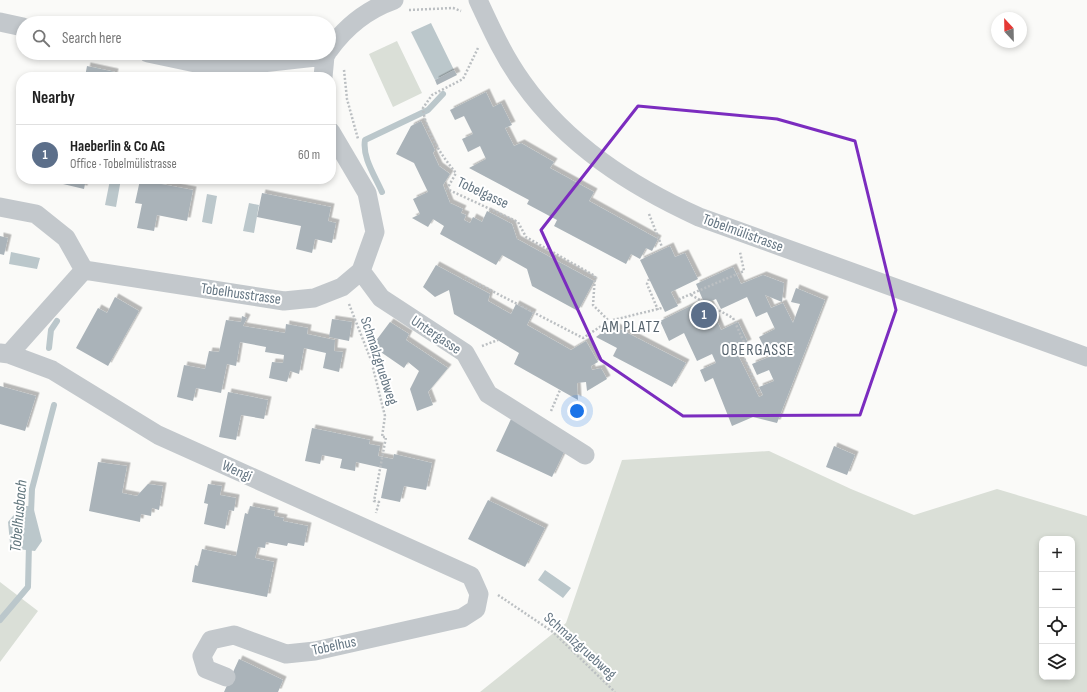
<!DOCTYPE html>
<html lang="en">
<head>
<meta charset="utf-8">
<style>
	body { margin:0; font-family:"Sofia Sans Condensed",sans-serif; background:#f6f6f6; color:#222 }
	.controls { position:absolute; right:12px; bottom:12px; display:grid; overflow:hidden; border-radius:8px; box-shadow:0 2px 6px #0003 }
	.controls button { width:36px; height:36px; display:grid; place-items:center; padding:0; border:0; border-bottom:1px solid #e0e0e0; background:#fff; color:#222; font:20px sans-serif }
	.compass { position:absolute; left:991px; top:12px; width:36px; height:36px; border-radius:50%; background:#fff; box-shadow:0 2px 6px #0003; rotate:338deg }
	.you { position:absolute; left:577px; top:411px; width:14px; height:14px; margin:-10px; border:3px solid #fff; border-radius:50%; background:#1a73e8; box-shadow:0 0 0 6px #1a73e833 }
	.badge { display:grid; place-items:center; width:26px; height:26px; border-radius:50%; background:#d93025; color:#fff; font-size:13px; font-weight:700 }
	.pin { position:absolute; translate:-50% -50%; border:2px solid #fff; box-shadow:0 1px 4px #0006 }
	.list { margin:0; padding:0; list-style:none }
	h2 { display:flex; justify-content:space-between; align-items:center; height:52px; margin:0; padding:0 16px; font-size:17px }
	h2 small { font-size:13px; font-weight:400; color:#767676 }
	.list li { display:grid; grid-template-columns:26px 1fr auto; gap:12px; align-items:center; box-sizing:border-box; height:60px; padding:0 16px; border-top:1px solid #e0e0e0 }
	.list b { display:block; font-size:15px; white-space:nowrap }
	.list p { margin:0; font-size:13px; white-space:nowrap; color:#767676 }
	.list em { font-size:13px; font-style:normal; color:#767676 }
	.icon { flex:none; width:22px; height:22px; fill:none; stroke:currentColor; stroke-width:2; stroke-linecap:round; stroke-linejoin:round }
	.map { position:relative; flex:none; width:1087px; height:692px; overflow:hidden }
	.search { position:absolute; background:#fff; box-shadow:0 2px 6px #0003; left:16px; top:16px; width:320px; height:44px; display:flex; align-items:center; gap:10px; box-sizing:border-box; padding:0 14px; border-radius:22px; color:#767676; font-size:15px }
	.panel { position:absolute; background:#fff; box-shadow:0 2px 6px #0003; left:16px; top:72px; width:320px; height:112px; border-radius:16px }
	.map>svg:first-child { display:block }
</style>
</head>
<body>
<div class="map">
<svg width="1087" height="692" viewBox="0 0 1087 692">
	<defs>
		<filter id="shadow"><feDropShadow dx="3.5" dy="-3.5" stdDeviation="0" flood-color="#0004"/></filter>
	</defs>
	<rect width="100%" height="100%" fill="#fafaf8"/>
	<path fill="#dadfd7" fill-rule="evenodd" d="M397 41 422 93 393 107 369 54Z
		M769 451 851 489 914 515 997 489 1087 516V692H480L566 623 622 460ZM1042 539H1072V677H1042Z
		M0 582 38 611 0 662Z"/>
	<path fill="#bbc7cb" d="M431 23 454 70 435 80 411 32Z
		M108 179H121L116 207 105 205 110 180Z
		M207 194 217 196 212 224 202 222Z
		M249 203 259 205 254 233 243 231Z
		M11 252 40 258 37 269 9 264Z
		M21 506H33L42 541 35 551 17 549 10 543 8 522Z
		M545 570 571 588 563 598 538 580Z"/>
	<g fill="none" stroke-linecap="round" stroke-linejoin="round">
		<path stroke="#bbc7cb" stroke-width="6" d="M382 192C375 176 362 157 365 140L428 110 443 94
			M49 348 51 330 57 321
			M31 513 32 489 54 405
			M0 620 28 587 29 544"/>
	</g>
	<path fill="#aab3b9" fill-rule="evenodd" filter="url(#shadow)" d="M87 66 115 72 114 77H85Z
		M454 70 457 75 437 85 435 80Z
		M486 92 493 107 501 103 512 125 505 128 514 146 521 143 554 162 550 168 594 192 589 201 658 239 652 251 646 248 640 259 631 254 626 264 554 226 557 220 527 204 529 200 469 168 486 159 480 146 468 152 462 139 473 134 464 116 455 120 450 110Z
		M421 121 435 150 433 153 439 166 450 174 443 185 450 203 463 209 461 213 466 215 464 220 470 223 473 217 482 222 487 211 512 224 517 239 594 281 578 311 532 286 527 269 502 255 496 265 440 234 444 226 433 219 428 227 412 218 420 214 413 199 428 192 414 163 396 154 411 126Z
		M42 179H86L84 189Z
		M140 180 193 190 187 221 157 215 154 231 137 228 142 204 135 203Z
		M262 193 331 207 328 221 336 223 332 243 315 239 312 253 296 249 301 226 257 217Z
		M0 236 8 238 4 255 0 254Z
		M670 246 675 257 685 253 698 279 671 292 678 306 665 312 640 260Z
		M436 265 490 294 488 301 511 314 516 304 533 313 527 325 571 350 586 341 598 362 591 366 592 370 601 368 607 379 587 391 586 382 577 383 578 400 514 364 519 353 454 314 449 290 435 297 423 287Z
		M733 267 741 284 763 275 784 283 782 302 765 295 771 308 783 303 793 323 800 304 791 302 796 288 825 300 777 423 753 417 732 426 713 378 705 382 700 370 716 363 712 354 697 361 684 333 669 341 660 321 703 300 696 284ZM747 297 756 317 767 312 775 329 759 337 769 357 752 364 757 375 769 370 774 381 759 387 763 395 759 397 735 349 748 343 738 322 721 330 709 302 716 299 721 309Z
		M115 297 139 311 108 366 76 348 98 308 107 313Z
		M242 316 247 318 243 326 285 333 286 324 308 328 307 334 335 340 334 351 343 352 339 372 323 368 326 353 304 348 299 374 290 371 287 382 269 378 272 362 283 363 284 355 265 352 266 347 240 342 236 366 227 364 221 393 196 388 193 401 177 397 184 365 205 369 209 351 219 352 226 320 241 322Z
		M332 319 352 322 349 341 329 337Z
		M390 322 409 334 406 340 448 368 428 392 433 405 417 411 410 389 419 371 408 362 404 368 372 346Z
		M612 325 686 363 672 387 613 356 617 348 596 337Z
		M0 386 36 396 25 431 0 424Z
		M228 392 268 400 264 419 241 415 236 440 219 437Z
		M511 419 567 446 552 477 496 451Z
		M312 428 370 440 369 444 380 446 378 456 393 459 394 454 432 463 426 490 404 486 400 502 381 498 387 469 356 462 355 471 340 468 342 459 322 455 320 464 305 461Z
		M834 446 855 455 847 475 826 467Z
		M98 462 127 466 122 493 137 496 148 484 163 486 159 510 152 508 151 516 141 514 140 522 89 511Z
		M208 484 222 486 220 495 236 498 234 511 229 510 225 529 204 524 208 504 204 503Z
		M488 500 545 528 525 567 468 539Z
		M250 506 275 511 274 516 284 518 283 521 308 526 304 546 288 543 287 546 266 542 265 548 258 547 255 558 274 562 267 597 192 582 195 565 198 566 202 549 236 556 245 513 248 514Z
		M239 659 283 680 278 692H224Z"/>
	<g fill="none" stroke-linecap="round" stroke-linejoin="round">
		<path stroke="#bbbfc2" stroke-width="2.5" stroke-dasharray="2 2" stroke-linecap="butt" d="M409 10 453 8 461 11
			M478 48 463 79 432 95 423 108C425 131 441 155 456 173L447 189 518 222 526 237 595 276 593 305 609 321
			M344 70 347 99 358 139
			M649 214 662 247
			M465 277 583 338 609 321 662 308
			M649 279 647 284 658 310
			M691 295 733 318 749 353 743 356 760 393
			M675 301 744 271 740 252
			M349 304 371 360 385 416 382 437H386L374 501 379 502 376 513
			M482 346 498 340
			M551 411 560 390
			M498 595 553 632 615 692"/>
		<path stroke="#c3c8cc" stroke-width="19" d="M478 0C491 28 504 57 523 83 567 145 631 186 699 217L1087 357
			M0 22 23 27
			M329 50C346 26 366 10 394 0
			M148 53 219 68 325 56
			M323 77 325 56 327 53
			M0 207 36 214 66 238 84 270
			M361 271 381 298 465 353 488 394 585 455
			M0 353 9 354 84 270 284 301 314 298 342 287 361 271 375 232 367 193 331 132
			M9 354 52 370 158 435 471 576 479 594 476 609 462 618 315 651 286 654 234 635 211 640 202 656 206 669 226 677"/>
	</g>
	<path fill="none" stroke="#7b2cbf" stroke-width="3" stroke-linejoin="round" d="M638 106 777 119 855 141 896 310 860 415 683 416 601 360 541 230Z"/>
	<g text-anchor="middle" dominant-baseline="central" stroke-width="4" stroke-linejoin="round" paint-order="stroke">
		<g font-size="15" fill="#657683" stroke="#fff">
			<text transform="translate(483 193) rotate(25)">Tobelgasse</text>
			<text transform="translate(743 233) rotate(20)">Tobelmülistrasse</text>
			<text transform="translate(241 294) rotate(8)">Tobelhusstrasse</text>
			<text transform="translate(436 335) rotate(34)">Untergasse</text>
			<text transform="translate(379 361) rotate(72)">Schmalzgruebweg</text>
			<text transform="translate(237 471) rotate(24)">Wengi</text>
			<text transform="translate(334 646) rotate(-12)">Tobelhus</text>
			<text transform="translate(580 646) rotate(42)">Schmalzgruebweg</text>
		</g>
		<g font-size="16" letter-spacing="1" fill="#57646e" stroke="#fff">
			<text x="631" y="327">AM PLATZ</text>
			<text x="758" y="350">OBERGASSE</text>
		</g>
		<g font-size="16" font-style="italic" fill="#60757c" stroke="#fff">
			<text transform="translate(19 516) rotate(-85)">Tobelhusbach</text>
		</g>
	</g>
</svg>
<div class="controls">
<button>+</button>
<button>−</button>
<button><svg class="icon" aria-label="locate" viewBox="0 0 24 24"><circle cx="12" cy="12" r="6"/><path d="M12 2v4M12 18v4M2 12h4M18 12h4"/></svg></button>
<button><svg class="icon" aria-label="layers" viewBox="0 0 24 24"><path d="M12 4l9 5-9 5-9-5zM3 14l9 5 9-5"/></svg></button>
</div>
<svg class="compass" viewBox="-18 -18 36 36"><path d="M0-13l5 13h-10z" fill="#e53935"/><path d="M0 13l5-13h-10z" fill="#767676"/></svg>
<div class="you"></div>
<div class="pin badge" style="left:704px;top:315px;background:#5c6f8a">1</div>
<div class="search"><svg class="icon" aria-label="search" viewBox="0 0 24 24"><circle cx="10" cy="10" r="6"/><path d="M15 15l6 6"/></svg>Search here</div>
<section class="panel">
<h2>Nearby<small></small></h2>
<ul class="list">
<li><span class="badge" style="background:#5c6f8a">1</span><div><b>Haeberlin &amp; Co AG</b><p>Office · Tobelmülistrasse</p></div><em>60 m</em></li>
</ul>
</section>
</div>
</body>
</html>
